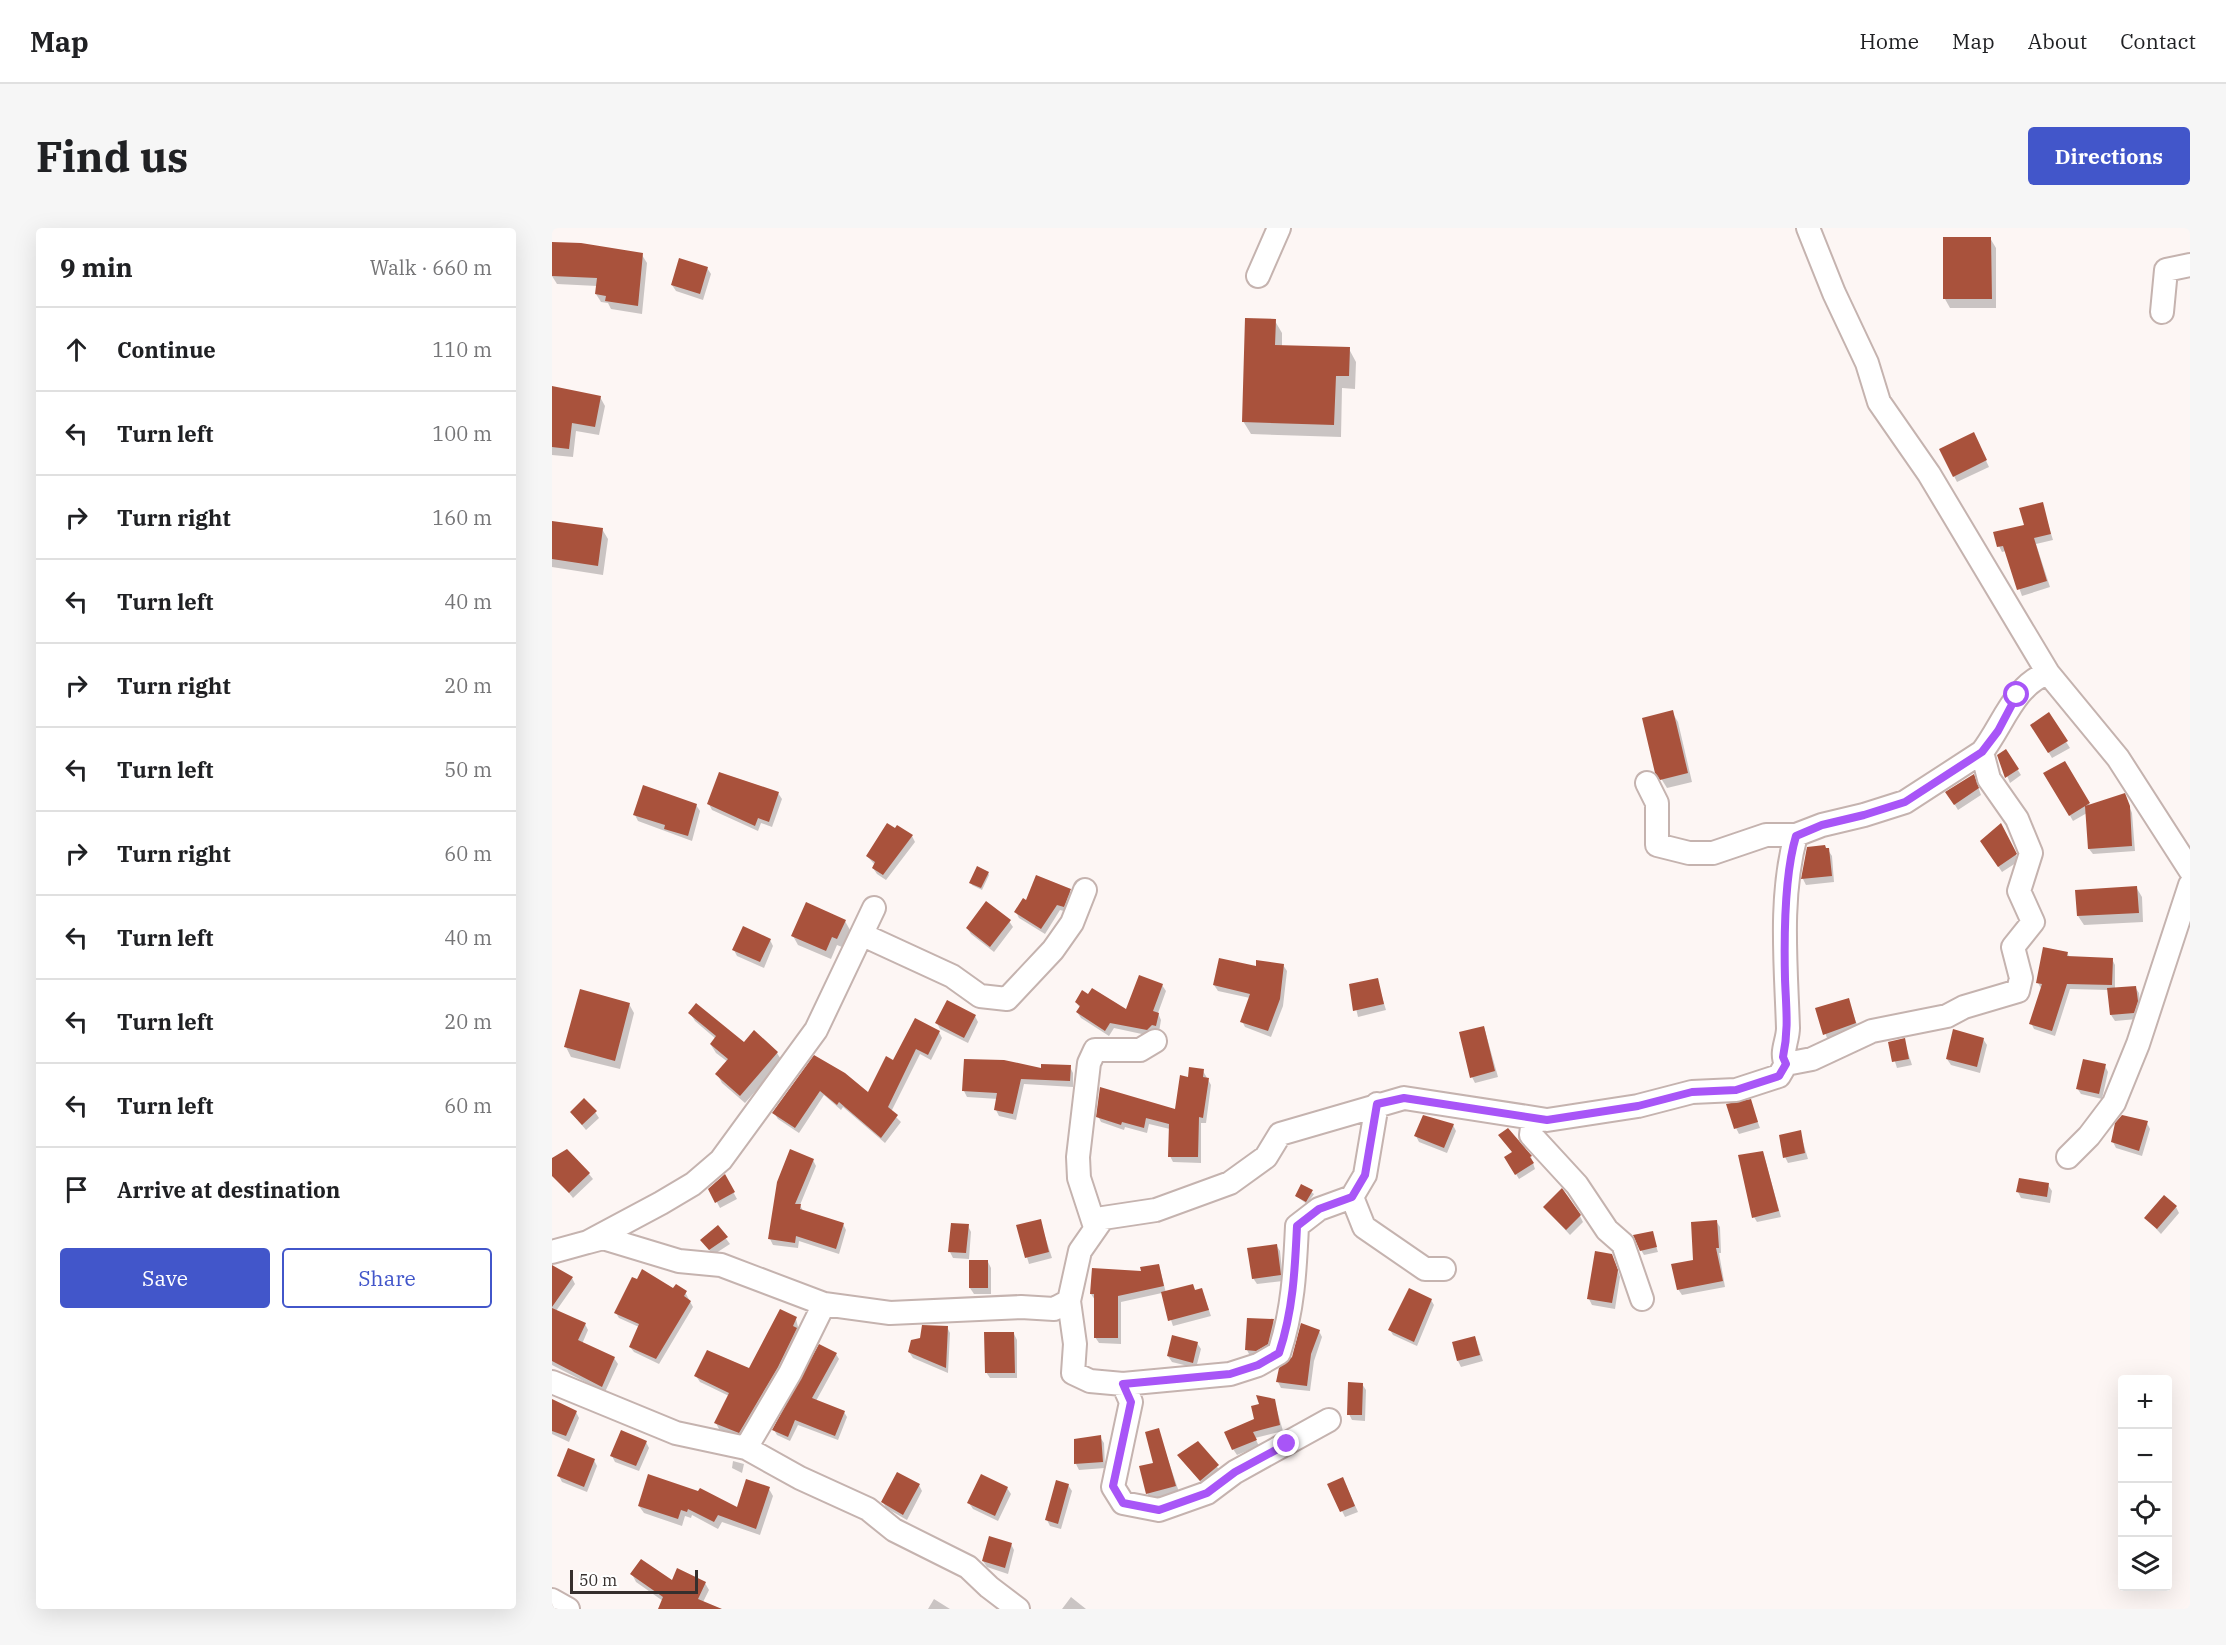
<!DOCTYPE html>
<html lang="en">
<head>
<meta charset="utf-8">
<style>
	body { margin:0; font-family:"IBM Plex Serif",serif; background:#f6f6f6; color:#202124 }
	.controls { position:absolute; right:18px; bottom:18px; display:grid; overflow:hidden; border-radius:6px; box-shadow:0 6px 24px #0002 }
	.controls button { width:54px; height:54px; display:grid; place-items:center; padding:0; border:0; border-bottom:2px solid #e0e0e0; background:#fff; color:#202124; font:30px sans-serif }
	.scale { position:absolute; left:18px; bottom:15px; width:128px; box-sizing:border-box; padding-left:6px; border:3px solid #362f2d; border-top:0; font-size:16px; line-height:21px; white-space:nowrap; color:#362f2d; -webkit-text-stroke:4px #fff; paint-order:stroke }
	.stop { position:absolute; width:18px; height:18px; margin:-14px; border:4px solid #a855f7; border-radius:50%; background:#fff }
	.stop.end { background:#a855f7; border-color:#fff; box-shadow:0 2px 6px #0008 }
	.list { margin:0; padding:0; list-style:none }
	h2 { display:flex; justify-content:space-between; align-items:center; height:78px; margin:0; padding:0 24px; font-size:26px }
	h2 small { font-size:20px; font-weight:400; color:#757577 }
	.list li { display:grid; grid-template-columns:39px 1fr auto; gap:18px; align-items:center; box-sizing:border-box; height:84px; padding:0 24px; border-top:2px solid #e0e0e0 }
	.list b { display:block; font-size:22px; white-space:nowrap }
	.list em { font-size:20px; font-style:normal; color:#757577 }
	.actions { display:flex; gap:12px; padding:18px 24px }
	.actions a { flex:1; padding:14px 0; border:2px solid #4256ca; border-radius:6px; text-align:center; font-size:21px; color:#4256ca }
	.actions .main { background:#4256ca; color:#fff }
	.icon { flex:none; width:33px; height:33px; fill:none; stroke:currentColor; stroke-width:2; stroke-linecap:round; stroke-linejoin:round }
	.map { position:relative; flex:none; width:1638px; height:1381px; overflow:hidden; border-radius:6px }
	header { display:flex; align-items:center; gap:36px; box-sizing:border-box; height:84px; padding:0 30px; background:#fff; border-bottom:2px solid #e0e0e0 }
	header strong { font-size:28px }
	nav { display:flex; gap:33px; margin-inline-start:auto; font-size:21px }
	.intro { display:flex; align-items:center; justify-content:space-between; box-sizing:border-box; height:144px; padding:0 36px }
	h1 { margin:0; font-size:42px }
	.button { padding:15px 27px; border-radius:6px; background:#4256ca; color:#fff; font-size:21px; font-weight:700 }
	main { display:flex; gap:36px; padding:0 36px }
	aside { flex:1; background:#fff; border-radius:6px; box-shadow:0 6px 24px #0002 }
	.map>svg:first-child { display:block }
</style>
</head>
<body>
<header>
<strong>Map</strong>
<nav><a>Home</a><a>Map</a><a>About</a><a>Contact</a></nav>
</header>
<div class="intro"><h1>Find us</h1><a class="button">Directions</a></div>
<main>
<aside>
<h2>9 min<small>Walk · 660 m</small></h2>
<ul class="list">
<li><svg class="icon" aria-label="ahead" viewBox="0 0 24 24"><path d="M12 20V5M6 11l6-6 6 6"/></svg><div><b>Continue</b></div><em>110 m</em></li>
<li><svg class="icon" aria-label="left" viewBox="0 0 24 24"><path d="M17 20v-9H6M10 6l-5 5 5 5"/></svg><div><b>Turn left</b></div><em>100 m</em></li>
<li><svg class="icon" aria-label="right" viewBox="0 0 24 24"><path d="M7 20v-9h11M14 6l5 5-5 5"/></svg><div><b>Turn right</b></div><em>160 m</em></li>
<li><svg class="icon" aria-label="left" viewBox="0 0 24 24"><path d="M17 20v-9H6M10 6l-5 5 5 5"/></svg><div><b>Turn left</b></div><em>40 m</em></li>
<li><svg class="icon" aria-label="right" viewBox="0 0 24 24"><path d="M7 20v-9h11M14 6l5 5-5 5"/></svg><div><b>Turn right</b></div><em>20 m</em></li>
<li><svg class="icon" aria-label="left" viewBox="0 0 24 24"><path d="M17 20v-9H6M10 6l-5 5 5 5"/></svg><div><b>Turn left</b></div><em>50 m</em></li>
<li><svg class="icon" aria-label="right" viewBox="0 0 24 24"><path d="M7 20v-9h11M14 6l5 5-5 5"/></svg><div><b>Turn right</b></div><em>60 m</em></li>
<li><svg class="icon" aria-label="left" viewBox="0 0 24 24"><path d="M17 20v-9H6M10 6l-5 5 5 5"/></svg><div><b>Turn left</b></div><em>40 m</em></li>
<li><svg class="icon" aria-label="left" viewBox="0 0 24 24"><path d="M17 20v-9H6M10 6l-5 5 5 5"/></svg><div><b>Turn left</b></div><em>20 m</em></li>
<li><svg class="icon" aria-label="left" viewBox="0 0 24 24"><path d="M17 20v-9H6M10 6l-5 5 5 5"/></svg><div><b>Turn left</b></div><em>60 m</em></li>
<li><svg class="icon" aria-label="arrive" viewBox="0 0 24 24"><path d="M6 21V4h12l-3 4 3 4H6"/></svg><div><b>Arrive at destination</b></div></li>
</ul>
<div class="actions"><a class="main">Save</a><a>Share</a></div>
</aside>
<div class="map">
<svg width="1638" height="1381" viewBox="0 0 1638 1381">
	<rect width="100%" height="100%" fill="#fdf6f4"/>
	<path fill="#0003" d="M1438 10 1444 20V80H1398L1393 71Z
		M90 27 95 35 90 86 59 81 56 75 49 74 44 66 45 58 5 56 0 48Z
		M155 40 159 46 151 72 124 63 120 57Z
		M723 93 730 105V118L797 121 804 134 803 161 790 160 789 209 699 206 691 193Z
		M0 159 48 169 53 178 47 207 24 203 21 229 0 227Z
		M1424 212 1437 239 1405 254 1402 248Z
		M1490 276 1501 312 1484 316 1498 359 1470 368 1454 323 1450 324 1447 318 1473 298Z
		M0 294 50 301 56 311 51 347 0 339Z
		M1120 484 1126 494 1140 554 1115 560 1105 544Z
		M1496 486 1518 520 1500 530 1480 497Z
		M1454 523 1469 547 1458 555 1447 528Z
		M1513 535 1538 578 1575 573 1580 585 1583 623 1541 626 1537 621 1535 585 1521 593 1494 546Z
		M1424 553 1429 567 1406 582 1395 564Z
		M226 565 230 571 220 599 209 595 206 603 160 582 157 576Z
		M144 577 148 583 140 613 86 593 83 587Z
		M1452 602 1467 633 1450 644 1434 620Z
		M360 608 363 614 334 652 325 646 321 640 323 637 315 628Z
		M1257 620 1276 622 1280 628 1282 654 1254 657 1251 651Z
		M436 645 437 647 430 662 420 657 419 655Z
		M1584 659 1590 669 1591 694 1532 697 1526 688Z
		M518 663 521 669 515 684 508 682 493 706 467 690 464 684 475 674Z
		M293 693 298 702 290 719 285 717 279 731 246 717 241 708Z
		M457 693 461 699 442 724 419 706 415 700Z
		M218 712 221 718 212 740 185 728 182 722Z
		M1515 725 1518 730 1560 731 1563 737V761L1583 759 1587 765 1588 780 1585 791 1563 793 1559 787 1557 762 1518 761 1503 808 1482 801 1479 795 1490 762 1486 755Z
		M731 737 735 743 731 778 719 809 693 799 690 793 698 770 666 763 662 757 705 740Z
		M825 752 834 782 806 789 799 758Z
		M610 757 614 763 606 785 609 792 607 804 599 808 562 800 557 808 529 790 525 784 528 780 524 774 537 768 575 784Z
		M1296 772 1307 802 1276 813 1265 781Z
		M77 776 82 785 68 841 19 829 14 819Z
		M138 785 192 816 225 825 230 833 193 875 170 855 165 846 176 834 164 825 159 817 164 811 143 793Z
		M423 788 426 794 416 815 388 801 385 795Z
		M932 799 946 849 923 855 920 849Z
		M387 804 390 810 379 832 368 826 339 884 349 894 333 915 291 879 289 882 272 867 247 905 226 891 222 885 263 829 316 866 342 834Z
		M1431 811 1435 817 1428 845 1399 837 1395 831Z
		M1352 812 1360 837 1345 840 1337 815Z
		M1553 838 1556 844 1550 871 1529 866 1525 860Z
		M518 839 521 845V859L472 856 464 892 447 888 444 882 446 871 415 869 412 863 490 841Z
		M651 843 659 857 654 895H649V935L621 934 618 928V901L597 896 595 905 573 899 572 902 549 894 546 888 624 883 637 850Z
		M1198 873 1208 900 1187 906 1184 900Z
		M19 884H43L47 890 34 902Z
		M1595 895 1598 901 1590 928 1564 920 1561 914Z
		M901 897 904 903 895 925 867 914 864 908Z
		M1248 904 1256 931 1236 935 1233 929Z
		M1211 924 1229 989 1205 994 1202 989Z
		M961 925 979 929 983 941 967 951 954 930Z
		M0 932 37 946 41 951 21 970 0 944Z
		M261 932 264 938 248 977 251 983 291 996 294 1002 287 1026 247 1013 246 1020 221 1017 218 1011Z
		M173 949 185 971 168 980 158 961Z
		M1496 957 1500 963 1498 975 1469 970 1466 964Z
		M750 958 762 966 755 976 744 968Z
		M1624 979 1627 985 1609 1006 1594 990Z
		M993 980 1028 988 1031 994 1018 1007Z
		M488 993 500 1030 477 1036 466 999Z
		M1164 993 1168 999 1169 1025H1167L1173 1059 1130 1067 1126 1061Z
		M416 998 419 1004 417 1031 401 1030 398 1024Z
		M166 1000 178 1016 161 1027 154 1018Z
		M1100 1005 1106 1024 1092 1027 1089 1022Z
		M724 1017 728 1023 731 1053 705 1056 701 1050Z
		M436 1034 439 1040V1066H422L418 1060Z
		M1063 1034 1068 1049 1063 1081 1040 1077 1037 1071Z
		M607 1037 614 1065 650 1062 659 1088 621 1098 610 1065 569 1074V1116L547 1115 543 1109V1072L539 1066Z
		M0 1039 20 1050 23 1056 4 1083 33 1096 36 1102 30 1116 62 1130 66 1136 53 1164 0 1137Z
		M121 1062 133 1064 141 1079 107 1136 82 1124 78 1119 87 1099 67 1090 64 1085Z
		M879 1072 882 1077 865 1118 841 1107 838 1102Z
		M244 1091 248 1107 191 1210 167 1201 164 1195 177 1168 148 1154 144 1148 198 1142Z
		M721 1093 724 1099 718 1122 698 1128 695 1122Z
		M395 1099 398 1105 396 1145 361 1130 357 1124Z
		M767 1103 770 1109 762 1133 758 1163 729 1160 726 1154Z
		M462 1106 465 1112V1150H438L434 1144Z
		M923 1109 931 1133 909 1139 906 1133Z
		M645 1115 649 1121 644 1140 620 1134 616 1128Z
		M284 1126 287 1131 264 1173 292 1184 295 1189 286 1212 246 1197 238 1213 225 1207 222 1202Z
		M810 1156 814 1162 813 1193 800 1192 797 1186Z
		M722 1172 731 1203 703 1210 707 1218 685 1227 681 1221Z
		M0 1178 24 1184 27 1190 17 1214 0 1206Z
		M606 1202 627 1264 599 1271 595 1265 602 1236Z
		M548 1209 552 1215 553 1240 527 1242 524 1236Z
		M94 1214 97 1220 87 1243 63 1234 60 1228Z
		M646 1215 669 1244 652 1258 631 1233Z
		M42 1232 45 1238 35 1264 10 1254 7 1248Z
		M181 1233 192 1236 190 1245 180 1240Z
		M430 1248 455 1260 459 1266 446 1293 421 1281 417 1275Z
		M367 1257 370 1263 355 1292 334 1280 331 1274Z
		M516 1257 520 1263 509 1301 498 1298 495 1292Z
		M777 1257H794L806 1284 793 1289Z
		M217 1261 221 1268 208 1307 170 1294 166 1301 140 1287 139 1290 133 1288 130 1298 92 1285 87 1278 186 1281Z
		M459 1316 462 1322 456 1346 435 1339 431 1333Z
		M80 1346 120 1354 153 1355 157 1362 151 1374 169 1381H107L111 1373 84 1354Z
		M519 1369 534 1381H510Z
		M382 1371 398 1381H376Z"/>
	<path fill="#a9523c" d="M1391 9H1439L1440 71H1391Z
		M0 14 29 15 91 25 86 78 53 73 54 68 43 66 45 50 0 48Z
		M127 30 156 39 148 66 119 57Z
		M693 90 724 91 723 117 798 119 797 148H784L782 197 690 194Z
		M0 158 49 168 43 199 20 195 17 221 0 219Z
		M1422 204 1435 232 1401 249 1387 221Z
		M1491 274 1499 306 1482 310 1495 353 1465 362 1451 318 1445 319 1441 304 1472 297 1467 280Z
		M0 293 51 300 46 338 0 331Z
		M1121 482 1136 545 1108 552 1103 545 1090 490Z
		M1497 484 1516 513 1496 525 1478 497Z
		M1454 521 1467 541 1453 550 1445 527Z
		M1513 533 1538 575 1517 588 1491 545Z
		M167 544 227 564 217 594 206 590 203 598 155 576Z
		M1422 546 1427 560 1402 577 1393 564Z
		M91 557 145 576 136 608 112 601 113 597 81 587Z
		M1573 565 1578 578 1580 618 1536 621 1533 578Z
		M335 595 343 600 345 597 361 607 331 647 320 640 323 634 314 628Z
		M1449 595 1465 626 1446 639 1428 613Z
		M1273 617 1274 620H1277L1280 648 1249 651 1255 619Z
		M425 638 437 644 429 660 417 655Z
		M484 647 519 661 512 679 505 677 489 701 462 684 471 670 474 672Z
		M1585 658 1587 685 1525 688 1523 662Z
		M434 673 459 692 438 719 414 700Z
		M254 674 294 692 285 711 280 709 274 723 239 708Z
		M191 698 219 711 208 734 180 722Z
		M1491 719 1516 724 1515 728 1561 730 1560 757 1515 756 1500 803 1477 796 1490 756 1484 755Z
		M667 730 704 738V732L732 736 728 771 716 803 688 794 698 766 661 757Z
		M587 747 611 756 601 783 607 785 604 798 600 797 595 802 558 795 553 803 524 784 528 778 523 774 530 762 536 766 540 760 574 781Z
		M826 750 832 776 801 783 797 756Z
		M1584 758 1586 773 1582 785 1558 787 1555 760Z
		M28 761 78 775 63 833 12 819Z
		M1297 770 1304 795 1271 807 1263 780Z
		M395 772 424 787 412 810 383 795Z
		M144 775 192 814 202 802 226 824 188 868 163 846 176 831 158 816 164 808 136 785Z
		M363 790 388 803 376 827 364 821 336 879 346 887 329 910 287 874 285 877 268 863 243 900 220 885 262 827 293 845 316 864 334 828 341 832Z
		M932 798 943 843 918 850 907 804Z
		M1401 801 1432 810 1425 839 1394 831Z
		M1353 810 1357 831 1340 834 1336 814Z
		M412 831 452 832 489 840V836L519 837 518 853 469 851 461 886 442 882 445 865 410 863Z
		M1531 831 1554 836 1547 866 1524 861Z
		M637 839 652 841 651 849 657 850 651 890 647 889 646 929H616L617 896 594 890 592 900 570 894 569 897 544 889 548 859 623 881 628 847 636 849Z
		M32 870 45 883 30 897 18 884Z
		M1199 871 1206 894 1182 901 1174 876Z
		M871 887 902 896 892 920 862 908Z
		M1570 887 1596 893 1587 923 1559 914 1563 895Z
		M956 900 980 928 978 929 982 935 963 947 952 929 960 924 946 907Z
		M1249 902 1253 925 1231 930 1227 907Z
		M15 921 38 945 17 965 0 948V930Z
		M238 921 262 931 243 976H249L248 981 292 995 284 1021 244 1008 243 1015 216 1011 225 954Z
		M1211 923 1227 983 1200 990 1186 927Z
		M173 946 183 964 163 975 156 961Z
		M1467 950 1497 955 1495 969 1464 964Z
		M749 956 761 962 754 974 743 968Z
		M1010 960 1029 987 1014 1002 991 979Z
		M1612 967 1625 978 1605 1001 1592 990Z
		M489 991 497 1024 473 1030 464 997Z
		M1165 992 1167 1020H1164L1171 1053 1125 1062 1119 1036 1141 1032 1139 994Z
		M399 995 417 996 414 1025 396 1024Z
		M166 997 176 1009 157 1022 148 1012Z
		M1101 1003 1105 1019 1088 1023 1081 1007Z
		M725 1016 729 1047 700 1051 695 1020Z
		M1043 1023 1060 1026 1066 1042 1060 1075 1035 1071Z
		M417 1032H436V1060H417Z
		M607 1036 612 1058 566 1068V1110H542V1066H538L540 1040 589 1043 588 1039Z
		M0 1037 21 1049 0 1079Z
		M90 1041 121 1060 124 1056 135 1063 132 1068 139 1073 104 1131 77 1119 87 1096 62 1085 80 1049 85 1051Z
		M641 1056 643 1062 650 1060 657 1082 616 1093 609 1064Z
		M857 1060 880 1071 862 1114 836 1102Z
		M0 1080 34 1095 26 1112 63 1129 50 1159 0 1133Z
		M228 1081 245 1089 241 1098 245 1100 226 1139 187 1205 162 1195 177 1165 142 1148 155 1122 197 1140Z
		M695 1090 722 1091 716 1116 704 1123 693 1122Z
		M749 1095 768 1102 759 1126 755 1158 724 1154 727 1140 740 1129Z
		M370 1097 396 1098 394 1140 356 1124 359 1112 368 1110Z
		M432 1104H462L463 1145H433Z
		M620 1107 646 1114 641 1135 615 1128Z
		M923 1108 928 1127 905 1133 900 1114Z
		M267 1116 285 1125 260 1170 293 1183 283 1208 243 1192 236 1209 220 1202Z
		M796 1154 811 1155 810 1187H795Z
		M704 1167 723 1171 728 1197 701 1204 705 1212 680 1222 672 1204 702 1191 699 1178 707 1176Z
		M0 1171 25 1183 14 1208 0 1203Z
		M607 1200 624 1258 594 1266 587 1238 601 1235 593 1204Z
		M69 1202 95 1213 84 1238 58 1228Z
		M549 1207 551 1234 522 1236V1211Z
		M646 1213 667 1237 648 1253 625 1227Z
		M16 1220 43 1231 32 1259 5 1248Z
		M345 1244 368 1256 351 1287 329 1274Z
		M96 1246 146 1263 148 1260 185 1279 194 1251 218 1259 204 1301 166 1287 162 1294 136 1281 135 1284 129 1282 126 1291 86 1278Z
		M429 1246 456 1259 443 1288 415 1275Z
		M791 1249 803 1278 788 1284 775 1256Z
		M504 1252 517 1256 506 1296 493 1292Z
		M437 1308 460 1315 453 1340 430 1333Z
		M89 1331 120 1352 125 1340 154 1354 146 1371 170 1381H106L111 1369 78 1346Z"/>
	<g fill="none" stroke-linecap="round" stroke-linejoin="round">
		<g stroke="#c5b3af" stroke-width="26">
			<path id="minor" d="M1256 0 1282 65 1315 135 1327 174 1377 246 1496 445 1566 530 1638 642
				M706 48 727 0
				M1610 84 1614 42 1638 37
				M1095 555 1105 575V617L1137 625H1161L1214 607H1244C1227 669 1234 737 1236 800 1236 813 1228 824 1234 836L1260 831 1320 803 1395 788 1412 779 1466 763 1469 750 1461 719 1481 694 1467 663 1479 625 1465 591 1437 551 1430 524C1451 497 1462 457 1496 445
				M1244 607 1270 597 1312 587 1353 574 1430 524
				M311 707 400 748 428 768 455 771 501 722 520 695 533 662
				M981 892 979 907 1025 957 1055 1002 1071 1016 1090 1071
				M1516 929 1537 908 1562 875 1586 816 1638 657
				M800 969 812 999 873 1041H892
				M543 999 527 950 526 929 537 835 543 822H588L603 813
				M36 1014 51 1010 127 1033 169 1037 272 1076 338 1085 469 1079 502 1081 517 1073 528 1023 551 990 604 982 678 955 714 929 728 906 852 870 995 892 1086 878 1140 864 1184 862 1227 848 1234 836
				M0 1024 36 1014 109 975 141 956 169 932 264 802 322 680
				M517 1073 523 1116 521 1145 538 1153 571 1156 678 1146 706 1137 727 1125C741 1083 743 1042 745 998L767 981 800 969 813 947 825 876
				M0 1154 124 1205 194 1220 248 1250 316 1281 342 1302 416 1339 437 1359 466 1381
				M571 1156 579 1174 561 1259 571 1275 607 1282 655 1265 683 1244 777 1192
				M194 1220 238 1145 272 1076
				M0 1372 16 1381"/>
		</g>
		<use href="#minor" stroke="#fff" stroke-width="22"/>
	</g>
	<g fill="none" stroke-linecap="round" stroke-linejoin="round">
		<path stroke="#a855f7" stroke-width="8" d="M735 1216 683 1244 655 1265 607 1282 571 1275 561 1258 579 1174 571 1156 678 1146 706 1137 727 1125C741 1083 743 1042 745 998L767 981 800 969 813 947 825 876 852 870 995 892 1086 878 1140 864 1184 862 1227 848 1234 836 1231 829C1237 801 1234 779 1233 751 1232 708 1232 648 1244 608L1270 597 1312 587 1353 574 1430 524 1446 503 1465 467"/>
	</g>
</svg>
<div class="controls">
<button>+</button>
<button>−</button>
<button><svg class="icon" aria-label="locate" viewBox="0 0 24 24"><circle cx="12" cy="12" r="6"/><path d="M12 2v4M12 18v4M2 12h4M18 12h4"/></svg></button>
<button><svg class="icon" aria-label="layers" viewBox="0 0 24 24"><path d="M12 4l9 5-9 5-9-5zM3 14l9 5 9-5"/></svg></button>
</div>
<div class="scale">50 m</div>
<div class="stop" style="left:1465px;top:467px"></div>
<div class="stop end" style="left:735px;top:1216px"></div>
</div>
</main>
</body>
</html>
